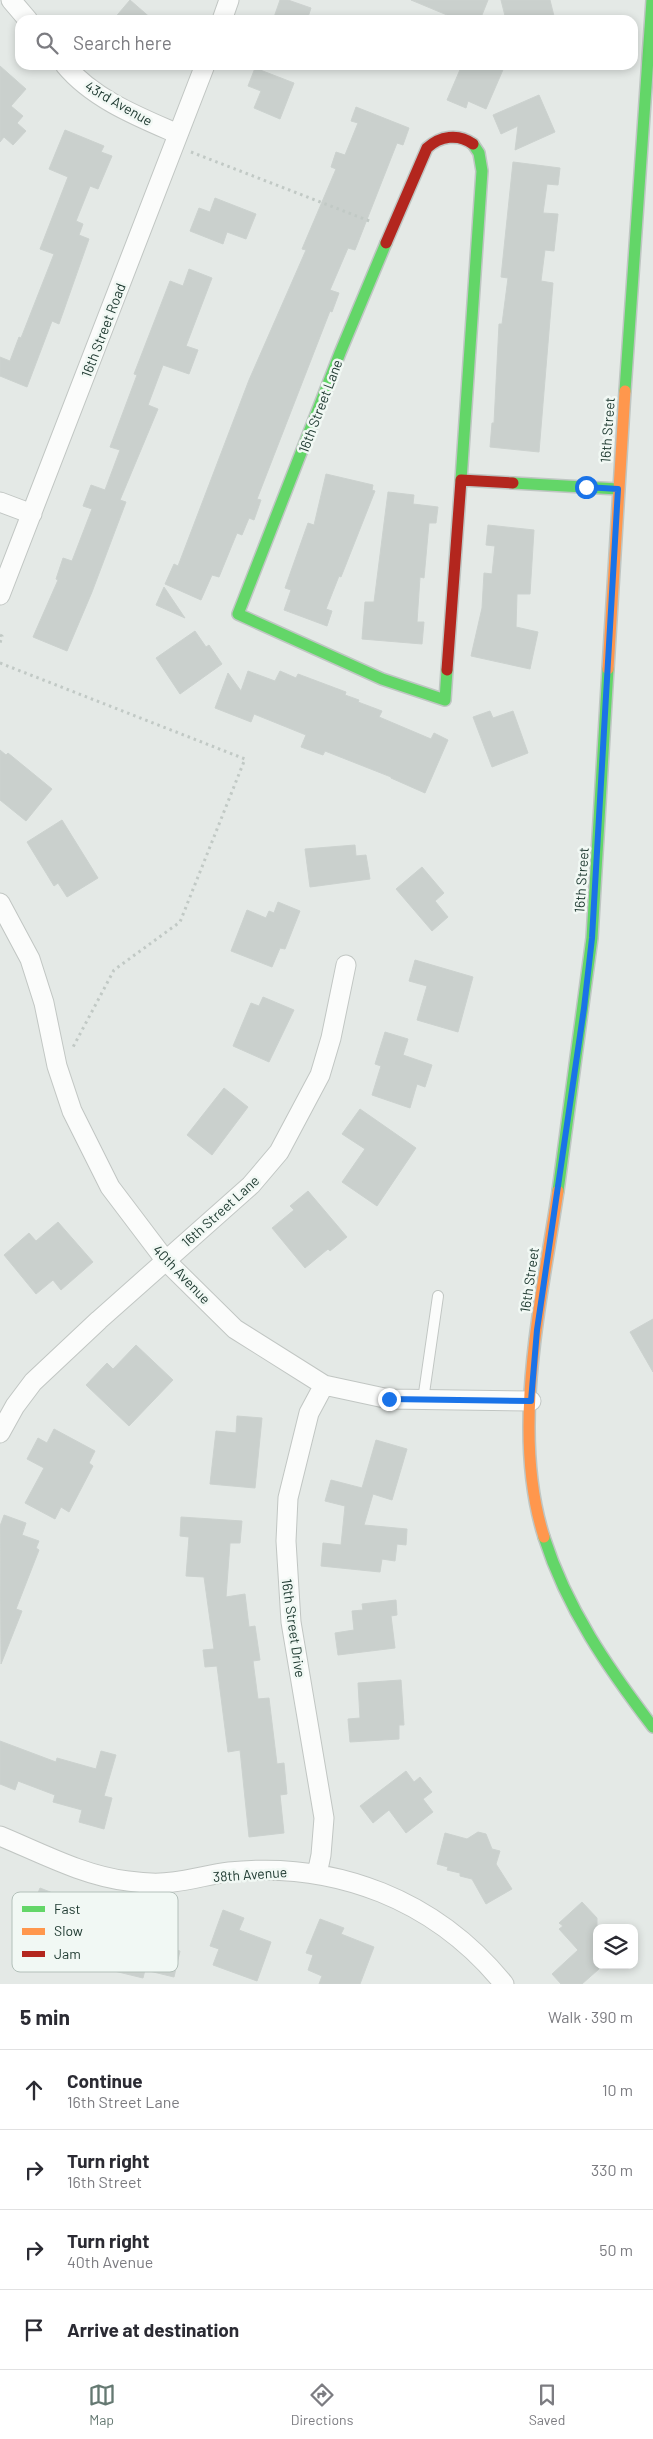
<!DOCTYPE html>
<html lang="en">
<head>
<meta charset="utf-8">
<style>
	body { margin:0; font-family:Barlow,sans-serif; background:#f7f7f7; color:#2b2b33 }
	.controls { position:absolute; right:15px; bottom:15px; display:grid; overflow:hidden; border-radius:10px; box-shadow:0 2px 8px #0003 }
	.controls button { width:45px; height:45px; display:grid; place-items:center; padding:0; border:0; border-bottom:1px solid #e1e1e2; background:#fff; color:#2b2b33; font:25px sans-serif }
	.stop { position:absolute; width:15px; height:15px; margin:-11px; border:4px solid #1a73e8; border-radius:50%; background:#fff }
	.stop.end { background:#1a73e8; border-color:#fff; box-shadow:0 1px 5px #0008 }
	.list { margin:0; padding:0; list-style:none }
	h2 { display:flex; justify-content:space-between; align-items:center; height:65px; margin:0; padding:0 20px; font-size:21px }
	h2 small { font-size:16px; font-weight:400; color:#7c7c81 }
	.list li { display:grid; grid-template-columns:32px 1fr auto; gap:15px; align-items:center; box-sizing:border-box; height:80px; padding:0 20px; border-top:1px solid #e1e1e2 }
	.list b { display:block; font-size:19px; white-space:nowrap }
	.list p { margin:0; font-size:16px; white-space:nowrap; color:#7c7c81 }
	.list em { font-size:16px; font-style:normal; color:#7c7c81 }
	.icon { flex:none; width:28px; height:28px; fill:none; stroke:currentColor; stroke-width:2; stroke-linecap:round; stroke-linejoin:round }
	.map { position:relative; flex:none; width:653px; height:1984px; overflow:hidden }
	.search { position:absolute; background:#fff; box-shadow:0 2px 8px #0003; left:15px; right:15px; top:15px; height:55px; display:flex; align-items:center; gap:12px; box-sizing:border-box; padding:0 18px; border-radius:15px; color:#7c7c81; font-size:19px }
	.sheet { height:385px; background:#fff }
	nav { display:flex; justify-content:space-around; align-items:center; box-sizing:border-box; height:70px; border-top:1px solid #e1e1e2; background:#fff; font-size:14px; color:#7c7c81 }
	nav a { display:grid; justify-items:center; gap:2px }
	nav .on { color:#657972 }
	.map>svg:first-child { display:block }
</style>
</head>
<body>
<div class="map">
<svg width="653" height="1984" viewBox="0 0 653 1984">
	<rect width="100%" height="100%" fill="#e4e9e6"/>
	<path fill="#cad0cd" stroke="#ccd2cf" d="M130 0 153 20H113Z
		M280 0H288L311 8 307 20H273Z
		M411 0H488L480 20H459Z
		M501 0H550L555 20H506Z
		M462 65H505L486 109 468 101 466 108 447 100Z
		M0 66 26 89 11 106 23 116 17 123 26 131 13 145 4 137 0 142Z
		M255 68 294 83 280 119 254 108 261 91 248 86Z
		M539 95 555 132 515 150 518 126 501 134 493 115Z
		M356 107 409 128 403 145 397 143 355 250 348 248 330 290 339 293 332 312 330 311 257 499 261 500 254 520 249 518 242 535 237 533 219 577 212 575 201 600 165 584 174 564 178 566 249 380 306 250 302 249 336 169 331 167 336 152 345 155 358 123 351 121Z
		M65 130 104 146 101 152 112 156 98 189 90 186 76 221 83 224 79 235 89 239 59 324 52 321 27 387 0 376V357L10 361 19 337 21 338 54 254 40 249 68 177 49 169Z
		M513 162 560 168 558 185 547 184 543 213 558 214 554 251 545 250 541 281 553 283 539 452 490 447 492 423H494L499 324H502L508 278 501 277Z
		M215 198 256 214 246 239 227 232 223 244 190 231 199 208 210 212Z
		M189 269 212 278 186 346 198 350 189 374 163 365 148 405 158 409 120 500 126 502 92 592 67 651 33 637 58 580 56 579 63 558 72 561 92 509 83 506 91 485 105 490 120 450 110 447 137 375 134 374 170 281 183 286Z
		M326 474 373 485 372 490 375 491 341 577 339 576 326 609 332 611 327 626 284 610 291 590 285 588 308 523 314 525Z
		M388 492 414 495 413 504 438 507 436 523H429L424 578 420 577 417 622H424L422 644 362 639 365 602H374Z
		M488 525 534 530 530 594H517L516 627 538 632 530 669 471 656 482 608 484 573 492 574 495 546 486 545Z
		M164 587 185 618 156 605Z
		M195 631 206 647 209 645 222 664 180 694 156 658Z
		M248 671 275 681 280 671 296 678 298 674 346 692 345 695 359 700 358 702 382 711 379 717 431 739 434 733 448 740 425 793 391 778V777L325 751 323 755 301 747 306 735 254 714 251 722 215 708 228 673 241 691Z
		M490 711 493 718 513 711 528 753 492 767 473 717Z
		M0 750 6 755 8 753 52 789 26 821 0 800Z
		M62 820 98 878 67 897 58 883 54 886 27 842Z
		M355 845 356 856 366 855 370 879 310 887 305 849Z
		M422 867 444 893 435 901 448 917 432 931 396 889Z
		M278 902 300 911 285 949 280 948 272 967 231 951 247 910 266 918 269 911 274 913Z
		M415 960 473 977 458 1032 417 1020 427 986 409 981Z
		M263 997 294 1010 269 1062 233 1046 251 1003 259 1006Z
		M385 1032 408 1039 403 1055 432 1065 425 1087 417 1084 410 1108 372 1095 381 1066 375 1064Z
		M224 1088 248 1107 212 1155 187 1135Z
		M360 1109 416 1148 377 1206 342 1182 365 1149 342 1134Z
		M308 1191 347 1237 330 1251 328 1249 305 1268 272 1228 294 1210 290 1206Z
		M58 1222 93 1262 61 1290 53 1280 36 1294 4 1255 29 1233 36 1241Z
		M653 1319V1372L630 1332Z
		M136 1345 173 1380 129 1426 86 1385 107 1363 113 1369Z
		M237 1416 262 1418 255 1488 210 1484 216 1431 236 1433Z
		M54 1429 95 1451 89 1463 93 1466 69 1512 61 1507 55 1519 25 1503 44 1468 27 1459 38 1438 47 1443Z
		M376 1440 407 1449 392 1500 373 1494 364 1525 407 1529 406 1545 397 1544 395 1561 382 1559 380 1572 321 1566 323 1543 341 1545 345 1506 325 1501 331 1480 362 1488Z
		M4 1515 26 1523 22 1535 39 1541 36 1548 39 1550 16 1609 22 1611 1 1664 0 1526Z
		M181 1517 242 1521 240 1543H230L226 1597 245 1594 249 1627 255 1626 260 1660 253 1661 258 1699 269 1698 277 1764 284 1763 287 1794 280 1795 284 1833 249 1837 240 1750 228 1752 217 1666 205 1667 203 1650 214 1649 204 1577 186 1576 189 1537 180 1536Z
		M396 1600 397 1615 391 1616 395 1648 338 1655 335 1633 354 1630 352 1611 363 1610 362 1604Z
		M401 1680 404 1725H399V1739L350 1742 348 1719 360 1718 358 1683Z
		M0 1741 56 1762 57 1758 96 1769 101 1751 116 1755 104 1796 112 1798 104 1829 79 1822 82 1810 53 1802 55 1795 18 1781 15 1790 0 1784Z
		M406 1771 414 1782 420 1777 432 1792 423 1799 433 1812 406 1833 389 1810 373 1823 360 1806Z
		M478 1832 486 1834 492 1849 500 1851 496 1864 512 1889 486 1904 472 1879 460 1876V1873L447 1870 448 1867 437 1864 445 1833 467 1839Z
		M40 1888 63 1897 61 1902 102 1917 83 1965 41 1950 50 1926 28 1918Z
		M582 1902 597 1918V1966L599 1969 582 1984H561L552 1974 578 1950 559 1929 563 1926 559 1923Z
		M223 1910 244 1918 239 1930 271 1942 257 1981 213 1965 219 1949 210 1946Z
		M147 1914 170 1920 164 1947 180 1951 174 1977 145 1970 143 1978 110 1970 120 1924 144 1930Z
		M320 1919 344 1928 341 1934 374 1947 360 1984H319L322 1976 308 1970 313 1955 306 1953Z"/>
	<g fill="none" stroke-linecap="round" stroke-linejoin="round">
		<g stroke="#c1c6c3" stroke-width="12">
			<path id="lane" d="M423 1400 438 1296"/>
		</g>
		<g stroke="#c1c6c3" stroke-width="21">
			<path id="street" d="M11 0 28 20
				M222 20 229 0
				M65 65C93 99 139 117 178 134
				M0 502 32 514
				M0 595 205 65
				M0 903 30 959 44 1003 57 1066 72 1111 110 1187 166 1261 235 1329 324 1385 389 1399 531 1401
				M0 1433 15 1406 33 1382 99 1320 251 1185 279 1152 320 1075 331 1038 346 965
				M0 1836C41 1853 84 1876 128 1881 142 1883 159 1884 173 1882 192 1880 211 1874 229 1872 336 1861 436 1900 504 1984
				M317 1874 321 1855 324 1818 291 1622 286 1541 288 1498 309 1413 324 1385"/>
		</g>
		<g stroke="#bfc6c3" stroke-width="14">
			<path id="fast" d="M386 243 340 353 238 614 382 679 445 700 447 670
				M625 391 652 0
				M461 480 482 171 479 153 473 144
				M513 483 618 489
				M558 1191 592 938 608 669
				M544 1537C567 1609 608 1668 653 1727"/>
		</g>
		<g stroke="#bfc6c3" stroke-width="14">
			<path id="slow" d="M608 669 625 391
				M544 1537C510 1430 542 1299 558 1191"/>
		</g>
		<g stroke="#bfc6c3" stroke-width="14">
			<path id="jam" d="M386 243 427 148C440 136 458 133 473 144
				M447 670 461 480 513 483"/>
		</g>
		<path stroke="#c1c9c5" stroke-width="3" stroke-dasharray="2.5 4" stroke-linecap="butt" d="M191 152 372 222
			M0 635 2 636 0 643
			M0 663 245 759 180 922 114 970 72 1049"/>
		<use href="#lane" stroke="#fbfcfb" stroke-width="10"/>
		<use href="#street" stroke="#fbfcfb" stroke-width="19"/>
		<use href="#fast" stroke="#63d668" stroke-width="11"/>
		<use href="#slow" stroke="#ff974d" stroke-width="11"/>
		<use href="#jam" stroke="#b3261e" stroke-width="11"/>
	</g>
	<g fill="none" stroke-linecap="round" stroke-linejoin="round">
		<path stroke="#1a73e8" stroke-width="6" d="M389 1399 531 1401 537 1330 584 1008 592 938 618 489 586 487"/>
	</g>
	<g text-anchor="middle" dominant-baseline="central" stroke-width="5" stroke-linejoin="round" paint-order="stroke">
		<g font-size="14" fill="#213c33" stroke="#f1f8f4">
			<text transform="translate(119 103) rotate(30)">43rd Avenue</text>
			<text transform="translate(103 330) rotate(-69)">16th Street Road</text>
			<text transform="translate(320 406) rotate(-69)">16th Street Lane</text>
			<text transform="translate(607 430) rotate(-86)">16th Street</text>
			<text transform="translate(581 880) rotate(-86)">16th Street</text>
			<text transform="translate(220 1211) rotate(-42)">16th Street Lane</text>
			<text transform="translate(182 1274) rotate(46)">40th Avenue</text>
			<text transform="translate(529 1280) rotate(-82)">16th Street</text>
			<text transform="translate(294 1628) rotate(82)">16th Street Drive</text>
			<text transform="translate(250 1874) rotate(-4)">38th Avenue</text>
		</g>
	</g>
	<rect x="12" y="1892" width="166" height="80" rx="8" fill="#f1f8f4" stroke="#b3c0ba" stroke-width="1"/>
	<rect x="22" y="1906" width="23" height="6" fill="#63d668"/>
	<rect x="22" y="1928" width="23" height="7" fill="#ff974d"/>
	<rect x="22" y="1951" width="23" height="6" fill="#b3261e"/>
	<g font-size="14" fill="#213c33">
		<text x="54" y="1914">Fast</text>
		<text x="54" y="1936">Slow</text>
		<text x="54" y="1959">Jam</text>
	</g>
</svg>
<div class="controls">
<button><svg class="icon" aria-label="layers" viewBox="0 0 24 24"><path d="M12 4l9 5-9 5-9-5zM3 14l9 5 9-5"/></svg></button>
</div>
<div class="stop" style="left:586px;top:487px"></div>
<div class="stop end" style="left:389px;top:1399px"></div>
<div class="search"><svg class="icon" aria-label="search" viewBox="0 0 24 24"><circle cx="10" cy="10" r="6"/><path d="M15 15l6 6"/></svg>Search here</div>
</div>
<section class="sheet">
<h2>5 min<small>Walk · 390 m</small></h2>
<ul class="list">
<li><svg class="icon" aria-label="ahead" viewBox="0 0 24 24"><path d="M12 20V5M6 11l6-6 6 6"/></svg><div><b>Continue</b><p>16th Street Lane</p></div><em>10 m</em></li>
<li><svg class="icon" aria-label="right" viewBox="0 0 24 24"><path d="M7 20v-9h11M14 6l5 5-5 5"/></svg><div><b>Turn right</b><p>16th Street</p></div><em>330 m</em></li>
<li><svg class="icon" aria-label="right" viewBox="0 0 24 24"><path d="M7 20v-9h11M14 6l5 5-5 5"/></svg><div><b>Turn right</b><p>40th Avenue</p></div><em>50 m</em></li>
<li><svg class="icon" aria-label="arrive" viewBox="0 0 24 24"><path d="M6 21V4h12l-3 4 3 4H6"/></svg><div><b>Arrive at destination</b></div></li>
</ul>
</section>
<nav>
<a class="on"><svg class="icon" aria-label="map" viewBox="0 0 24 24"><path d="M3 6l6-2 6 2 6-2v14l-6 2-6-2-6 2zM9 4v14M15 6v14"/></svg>Map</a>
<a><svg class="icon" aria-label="directions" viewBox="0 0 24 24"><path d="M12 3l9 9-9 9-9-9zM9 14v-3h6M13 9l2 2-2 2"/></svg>Directions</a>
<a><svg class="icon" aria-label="saved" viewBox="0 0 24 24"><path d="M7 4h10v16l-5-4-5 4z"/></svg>Saved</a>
</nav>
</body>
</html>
